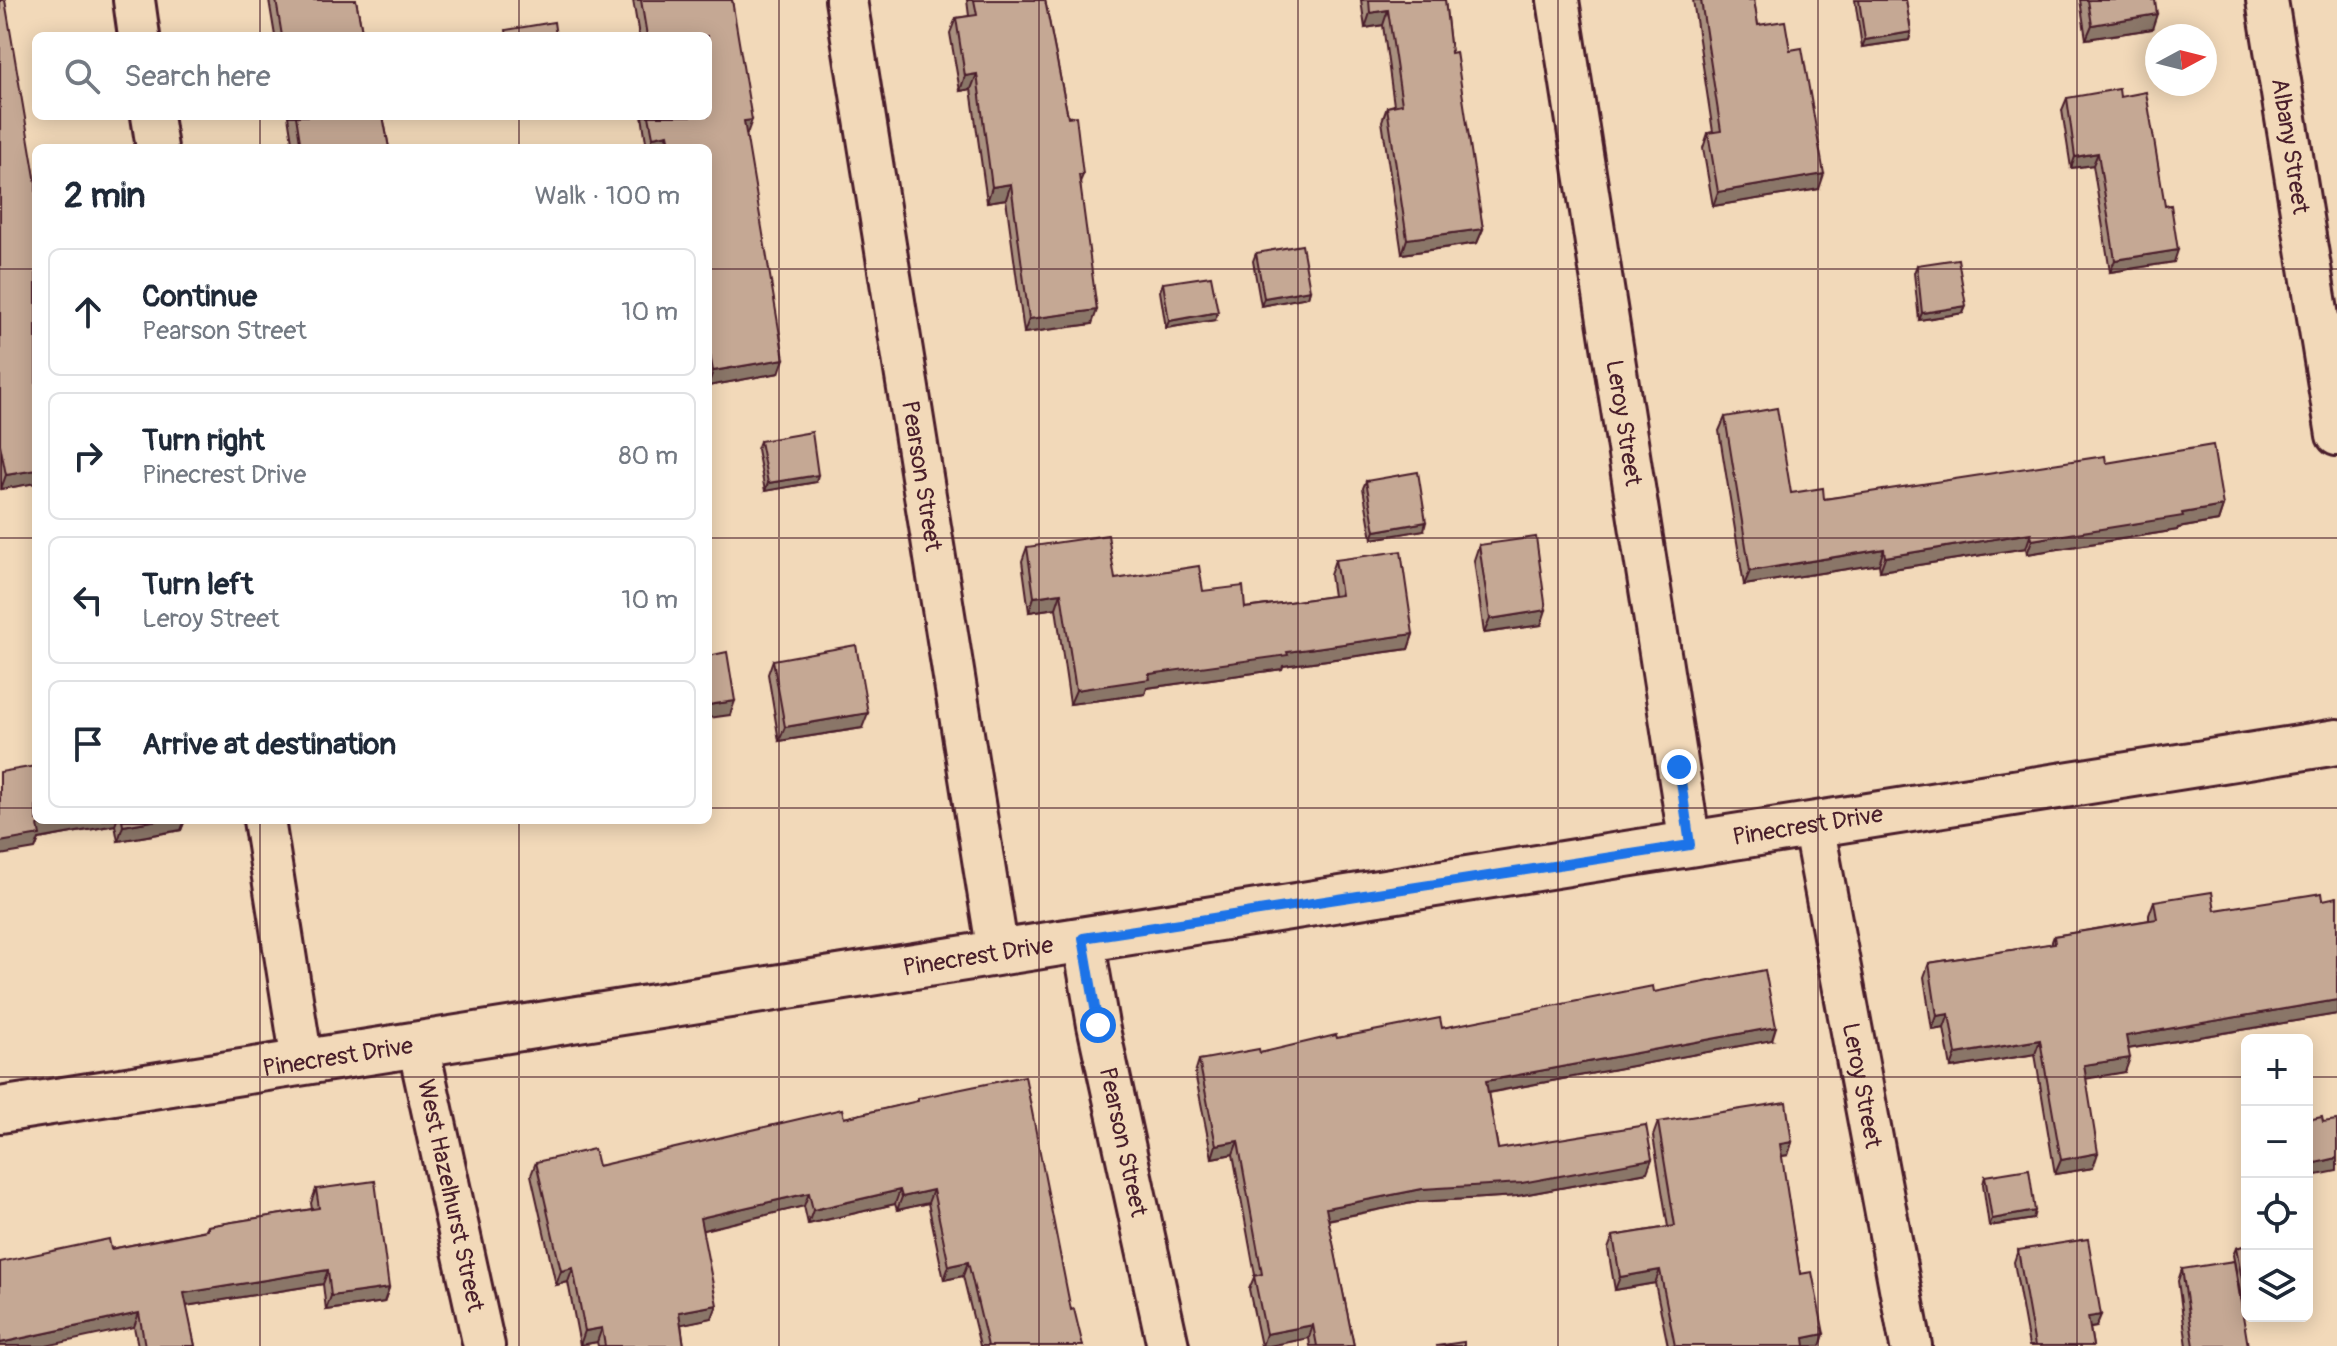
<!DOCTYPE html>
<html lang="en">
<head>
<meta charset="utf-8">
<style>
	body { margin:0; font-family:Pangolin,sans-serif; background:#f6f6f7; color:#1f2937 }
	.controls { position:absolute; right:24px; bottom:24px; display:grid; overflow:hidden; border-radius:12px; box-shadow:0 4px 20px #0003 }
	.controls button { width:72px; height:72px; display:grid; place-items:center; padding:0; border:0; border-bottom:2px solid #e0e1e3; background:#fff; color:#1f2937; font:40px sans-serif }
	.compass { position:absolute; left:2145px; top:24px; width:72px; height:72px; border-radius:50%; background:#fff; box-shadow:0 4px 20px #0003; rotate:83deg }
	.stop { position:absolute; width:24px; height:24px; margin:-18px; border:6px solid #1a73e8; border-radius:50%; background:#fff }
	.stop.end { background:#1a73e8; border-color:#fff; box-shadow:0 2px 8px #0008 }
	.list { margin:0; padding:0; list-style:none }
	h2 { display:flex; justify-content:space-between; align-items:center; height:104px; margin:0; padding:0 32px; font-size:34px }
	h2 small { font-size:26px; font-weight:400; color:#747a83 }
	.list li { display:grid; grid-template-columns:52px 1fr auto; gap:24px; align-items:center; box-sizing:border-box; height:128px; margin:0 16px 16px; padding:0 16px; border:2px solid #e0e1e3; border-radius:12px }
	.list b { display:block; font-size:30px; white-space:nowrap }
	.list p { margin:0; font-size:26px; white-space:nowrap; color:#747a83 }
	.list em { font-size:26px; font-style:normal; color:#747a83 }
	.icon { flex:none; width:44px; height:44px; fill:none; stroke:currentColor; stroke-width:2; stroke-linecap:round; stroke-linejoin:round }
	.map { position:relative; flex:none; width:2337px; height:1346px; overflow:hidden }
	.search { position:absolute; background:#fff; box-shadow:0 4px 20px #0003; left:32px; top:32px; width:680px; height:88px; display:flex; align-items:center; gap:20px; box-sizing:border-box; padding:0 28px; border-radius:12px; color:#747a83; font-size:30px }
	.panel { position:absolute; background:#fff; box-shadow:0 4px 20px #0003; left:32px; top:144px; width:680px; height:680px; border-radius:12px }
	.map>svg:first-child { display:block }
</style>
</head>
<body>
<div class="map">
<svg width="2337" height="1346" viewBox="0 0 2337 1346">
	<rect width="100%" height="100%" fill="#f2d9b9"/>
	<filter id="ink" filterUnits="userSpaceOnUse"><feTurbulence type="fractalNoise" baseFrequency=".0125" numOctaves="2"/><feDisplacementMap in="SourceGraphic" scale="16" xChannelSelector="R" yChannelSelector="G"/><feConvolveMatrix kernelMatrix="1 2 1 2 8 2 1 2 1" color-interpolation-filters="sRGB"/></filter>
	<g filter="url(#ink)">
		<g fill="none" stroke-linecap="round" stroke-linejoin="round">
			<g stroke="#4a1f2b" stroke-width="46">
				<g id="minor">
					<path d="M134 0 139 36"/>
					<path id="s1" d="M846 0 998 953"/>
					<path id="s2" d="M1558 0 1690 845"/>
					<path id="s3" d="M2267 0 2337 435"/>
					<path d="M152 116 157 148"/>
					<path d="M264 820 302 1062"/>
					<path id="s4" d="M1813 824 1911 1346"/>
					<path id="s5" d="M1083 938 1098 1025 1168 1346"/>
					<path id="s6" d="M418 1045 484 1346"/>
				</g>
			</g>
			<g stroke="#4a1f2b" stroke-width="50">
				<g id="tertiary">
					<path id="s7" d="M0 1110 2337 742"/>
				</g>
			</g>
			<use href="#minor" stroke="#f2d9b9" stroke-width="40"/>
			<use href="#tertiary" stroke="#f2d9b9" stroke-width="44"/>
		</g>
		<path fill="#a9907f" stroke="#4a1f2b" stroke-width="2" d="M0 0 36 183V483L1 489Z
			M269 0H356L363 36H275Z
			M633 0H732L747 134 746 135 779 373 708 386V148H647L642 116H708V36H639Z
			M967 0H1045L1068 117 1083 175 1080 182 1092 324 1024 333 1006 199 987 202 971 89 960 91 950 33 956 18 969 16Z
			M1361 0H1445L1451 53 1483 229 1477 243 1402 254 1382 121 1387 107 1394 105 1383 25 1365 28Z
			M1693 0H1754L1758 25 1790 50 1819 189 1713 206 1703 148 1708 133 1713 132Z
			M1855 0H1906L1911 32 1909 40 1862 47Z
			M2080 0H2155L2152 29 2086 39Z
			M2120 97 2165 206 2174 262 2110 272 2093 165 2071 168 2062 110 2067 98Z
			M288 116H383L389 148H293Z
			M1256 253 1310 290 1308 297 1261 306 1253 261Z
			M1917 265 1966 306 1963 313 1919 320 1914 273Z
			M1163 283 1215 320 1166 328 1160 291Z
			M1725 417 1791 493 1824 499 2106 463 2223 506 2218 521 2178 528 2177 530 2027 554 2026 548 1880 571 1879 564 1744 585 1719 431Z
			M760 441 816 482 765 491 757 449Z
			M1366 481 1424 530 1372 539 1363 488Z
			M1479 545 1541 625 1484 633 1474 560Z
			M1027 547 1115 579 1203 591 1245 608 1333 596 1330 575 1335 560 1413 634 1408 649 1283 666 1282 669 1147 688 1145 694 1070 704 1056 608 1029 612 1022 561Z
			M773 660 862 728 779 741 768 674Z
			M36 820H185L181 830 118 841 115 825 39 839 35 849Z
			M2154 901 2215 910 2337 1014 2128 1049 2125 1072 2086 1078 2093 1168 2055 1174 2035 1054 1951 1068 1944 1028 1932 1030 1924 977 1929 963 2051 944 2054 936 2149 920V915Z
			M1654 992 1772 1040 1488 1093 1498 1149 1647 1172 1517 1196 1417 1202 1328 1220 1354 1346H1310L1309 1338 1269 1346H1261L1249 1289 1255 1275 1233 1154 1212 1158 1195 1073 1199 1060 1260 1053 1337 1038 1442 1028Z
			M918 1098 1071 1310 1083 1346H980L963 1276 944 1280 928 1203 897 1210 895 1204 808 1224 804 1206 702 1230 712 1318 681 1324 684 1346H598L597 1342 580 1345 568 1282 556 1285 531 1175 536 1162 598 1166 844 1118 916 1102Z
			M1658 1122 1792 1142 1788 1155 1781 1156 1800 1274 1824 1334 1820 1346H1668L1655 1283 1615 1290 1608 1249 1613 1236 1668 1227 1653 1136Z
			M1985 1176 2033 1219 1989 1226 1983 1184Z
			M316 1189 389 1288 384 1302 326 1310 323 1284 186 1306 195 1346H138L134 1327 111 1249 206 1230 208 1226 312 1209 311 1203Z
			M2247 1245V1306L2243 1307 2233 1255 2236 1248Z
			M2018 1250 2096 1327 2090 1328 2093 1346H2029L2014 1262Z
			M2182 1269 2248 1346H2187L2178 1281Z"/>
		<path fill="#8a7668" stroke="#4a1f2b" stroke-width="2" d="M1388 10 1383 25 1365 28 1370 13Z
			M2157 14 2152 29 2086 39 2092 25Z
			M1911 32 1909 40 1862 47 1865 40Z
			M977 74 971 89 960 91 965 76Z
			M752 120 747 134 738 136 744 121Z
			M668 134 663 148H649L653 137Z
			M2098 153 2093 165 2071 168 2075 157Z
			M1824 174 1819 189 1713 206 1718 192Z
			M1011 184 1006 199 987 202 992 187Z
			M1483 229 1477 243 1402 254 1407 239Z
			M2178 250 2174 262 2110 272 2115 260Z
			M1310 290 1308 297 1261 306 1264 298Z
			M1966 306 1963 313 1919 320 1922 313Z
			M1097 310 1092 324 1024 333 1029 319Z
			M1218 312 1215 320 1166 328 1169 321Z
			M784 359 779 373 708 386 713 371Z
			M36 470V483L1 489 6 475Z
			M818 475 816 482 765 491 768 483Z
			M2223 506 2218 521 2178 528 2177 530 2027 554 2032 540Z
			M1426 522 1424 530 1372 539 1375 531Z
			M2031 533 2026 548 1880 571 1885 557Z
			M1884 549 1879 564 1744 585 1750 571Z
			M1061 593 1056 608 1029 612 1034 597Z
			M1546 610 1541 625 1484 633 1490 619Z
			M1413 634 1408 649 1283 666 1282 669 1147 688 1145 694 1070 704 1076 690 1149 674 1287 652Z
			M735 701 730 715 708 718V705Z
			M868 713 862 728 779 741 785 727Z
			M68 820H117L115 825 39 839 35 849 0 855V842L38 825Z
			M158 820H185L181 830 118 841 123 826Z
			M2337 1000V1014L2121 1050 2126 1036Z
			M1949 1014 1944 1028 1932 1030 1937 1016Z
			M1776 1027 1772 1040 1481 1094 1486 1081Z
			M2040 1040 2035 1054 1951 1068 1956 1054Z
			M2130 1058 2125 1072 2079 1080 2084 1065Z
			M1238 1141 1233 1154 1212 1158 1216 1145Z
			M1792 1142 1788 1155 1775 1157 1780 1144Z
			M2098 1153 2093 1168 2055 1174 2061 1160Z
			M2337 1158V1171L2307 1177V1165Z
			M1652 1159 1647 1172 1517 1196 1417 1202 1321 1221 1326 1208 1422 1189Z
			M900 1190 895 1204 808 1224 813 1210Z
			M933 1190 928 1203 897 1210 902 1197Z
			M809 1193 804 1206 695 1232 700 1218Z
			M2035 1211 2033 1219 1989 1226 1992 1219Z
			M968 1262 963 1276 944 1280 949 1266Z
			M573 1268 568 1282 556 1285 561 1271Z
			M328 1270 323 1284 179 1307 184 1293Z
			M1660 1270 1655 1283 1615 1290 1620 1277Z
			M389 1288 384 1302 326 1310 331 1296Z
			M717 1305 712 1318 674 1326 679 1312Z
			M139 1313 134 1327 46 1346H0V1343Z
			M2101 1315 2096 1327 2084 1329 2088 1317Z
			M1313 1325 1309 1338 1269 1346H1262L1266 1334Z
			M602 1328 597 1342 580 1345 585 1331Z
			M1824 1334 1820 1346H1801L1804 1338Z"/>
		<path fill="#c5a894" stroke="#4a1f2b" stroke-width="2" d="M0 0H5L36 183V470L6 475 0 444Z
			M276 0H356L363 36H282Z
			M641 0H732L752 120 744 121 784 359 713 371 708 343V148H671L668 134 653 137 649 116H708V36H647Z
			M974 0H1045L1068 117 1076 116 1083 175H1079L1097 310 1029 319 1011 184 992 187 977 74 965 76 956 18 977 15Z
			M1369 0H1445L1451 53 1456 52 1483 229 1407 239 1387 107 1402 104 1388 10 1370 13Z
			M1701 0H1754L1758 25 1785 21 1790 50 1802 48 1824 174 1718 192 1708 133 1721 131Z
			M1859 0H1906L1911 32 1865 40Z
			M2088 0H2155L2157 14 2092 25Z
			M554 22 556 36H507L506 30Z
			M2119 89 2120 97 2146 92 2165 206 2171 205 2178 250 2115 260 2098 153 2075 157 2067 98Z
			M296 116H383L389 148H301Z
			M1302 245 1310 290 1264 298 1256 253Z
			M1958 259 1966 306 1922 313 1917 265Z
			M1211 276 1218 312 1169 321 1163 283Z
			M1777 408 1791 493 1823 488 1824 499 2105 456 2106 463 2213 445 2223 506 2182 513 2183 516 2032 540 2031 533 1885 557 1884 549 1750 571 1725 417Z
			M812 432 818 475 768 483 760 441Z
			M1418 472 1426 522 1375 531 1366 481Z
			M1108 535 1115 579 1199 566 1203 591 1243 586 1245 608 1341 595 1335 560 1401 551 1413 634 1287 652 1288 655 1149 674 1150 679 1076 690 1061 593 1034 597 1027 547Z
			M1536 537 1546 610 1490 619 1479 545Z
			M856 645 868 713 785 727 773 660Z
			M727 652 735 701 708 705V656Z
			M36 766V820H68L38 825 40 835 0 842V772Z
			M122 820H158L123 826Z
			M2212 892 2215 910 2322 893 2323 900 2337 897V1000L2126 1036 2130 1058 2084 1065 2098 1153 2061 1160 2040 1040 1956 1054 1949 1014 1937 1016 1929 963 2055 943 2054 936 2157 919 2154 901Z
			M1765 970 1776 1027 1486 1081 1498 1149 1646 1125 1652 1159 1522 1183 1422 1189 1326 1208 1354 1346H1317L1313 1325 1266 1334 1254 1276 1262 1274 1238 1141 1216 1145 1199 1060 1259 1049 1260 1053 1336 1035 1337 1038 1440 1018 1442 1028 1653 986 1654 992Z
			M1025 1076 1071 1310 1074 1309 1083 1346H988L968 1262 949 1266 933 1190 902 1197 900 1190 813 1210 809 1193 700 1218 717 1305 679 1312 684 1346H605L602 1328 585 1331 573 1268 561 1271 536 1162 594 1149 598 1166 842 1109 844 1118 918 1101V1098Z
			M1786 1102 1792 1142 1780 1144 1800 1274 1812 1272 1824 1334 1804 1338 1805 1346H1675L1660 1270 1620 1277 1613 1236 1675 1226 1658 1122Z
			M2322 1117 2323 1122 2337 1120V1158L2307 1165V1120Z
			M2029 1169 2035 1211 1992 1219 1985 1176Z
			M375 1181 389 1288 331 1296 328 1270 184 1293 195 1346H145L139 1313 0 1343V1262L109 1239 111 1249 208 1230V1226L319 1208 316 1189Z
			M2088 1239 2101 1315 2088 1317 2093 1346H2035L2018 1250Z
			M2247 1245V1299L2246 1300 2236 1248Z
			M2234 1261 2248 1346H2194L2182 1269Z
			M1464 1342V1346H1436Z"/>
	</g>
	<g fill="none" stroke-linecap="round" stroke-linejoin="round" filter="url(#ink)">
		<path stroke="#1a73e8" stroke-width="10" d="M1098 1025 1083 938 1690 845 1679 767"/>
	</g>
	<path fill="none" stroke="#4a1f2b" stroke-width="2" stroke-opacity="0.55" d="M260 0V36M519 0V36M779 0V1346M1039 0V1346M1298 0V1346M1558 0V1346M1818 0V1346M2077 0V1346M260 116V148M519 116V148M0 269H36M708 269H2337M0 538H36M708 538H2337M0 808H36M708 808H2337M260 820V1346M519 820V1346M0 1077H2247M2307 1077H2337"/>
	<g text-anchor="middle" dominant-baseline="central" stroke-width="7" stroke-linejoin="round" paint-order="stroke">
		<g font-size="24" fill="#4a1f2b" stroke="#f2d9b9">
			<text stroke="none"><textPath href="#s3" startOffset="148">Albany Street</textPath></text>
			<text stroke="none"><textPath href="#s2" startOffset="428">Leroy Street</textPath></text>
			<text stroke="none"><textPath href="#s1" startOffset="482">Pearson Street</textPath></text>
			<text stroke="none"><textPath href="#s7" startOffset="1830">Pinecrest Drive</textPath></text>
			<text stroke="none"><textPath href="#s7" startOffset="990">Pinecrest Drive</textPath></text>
			<text stroke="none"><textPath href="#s7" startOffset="342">Pinecrest Drive</textPath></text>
			<text stroke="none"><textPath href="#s4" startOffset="266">Leroy Street</textPath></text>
			<text stroke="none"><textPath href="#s5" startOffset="208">Pearson Street</textPath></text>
			<text stroke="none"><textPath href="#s6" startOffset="154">West Hazelhurst Street</textPath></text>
		</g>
	</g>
</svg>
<div class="controls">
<button>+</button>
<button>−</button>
<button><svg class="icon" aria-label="locate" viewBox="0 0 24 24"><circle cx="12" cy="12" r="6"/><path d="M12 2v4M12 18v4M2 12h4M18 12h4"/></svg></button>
<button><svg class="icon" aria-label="layers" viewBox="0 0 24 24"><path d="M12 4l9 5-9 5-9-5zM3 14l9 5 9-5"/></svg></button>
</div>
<svg class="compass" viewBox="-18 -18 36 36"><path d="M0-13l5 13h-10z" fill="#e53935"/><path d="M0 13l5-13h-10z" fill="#747a83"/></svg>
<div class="stop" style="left:1098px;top:1025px"></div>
<div class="stop end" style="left:1679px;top:767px"></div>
<div class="search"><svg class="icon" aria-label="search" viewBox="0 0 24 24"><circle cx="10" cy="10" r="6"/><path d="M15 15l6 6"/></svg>Search here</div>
<section class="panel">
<h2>2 min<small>Walk · 100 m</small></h2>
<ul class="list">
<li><svg class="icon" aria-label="ahead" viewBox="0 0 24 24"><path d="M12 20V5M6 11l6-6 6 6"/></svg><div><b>Continue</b><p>Pearson Street</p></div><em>10 m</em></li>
<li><svg class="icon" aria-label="right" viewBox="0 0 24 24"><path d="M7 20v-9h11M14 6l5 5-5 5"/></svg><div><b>Turn right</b><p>Pinecrest Drive</p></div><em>80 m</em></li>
<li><svg class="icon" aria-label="left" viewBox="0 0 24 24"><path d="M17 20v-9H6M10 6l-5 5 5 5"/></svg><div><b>Turn left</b><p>Leroy Street</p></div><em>10 m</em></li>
<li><svg class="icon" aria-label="arrive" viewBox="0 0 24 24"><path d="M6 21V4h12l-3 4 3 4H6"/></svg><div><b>Arrive at destination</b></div></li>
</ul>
</section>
</div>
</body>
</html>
